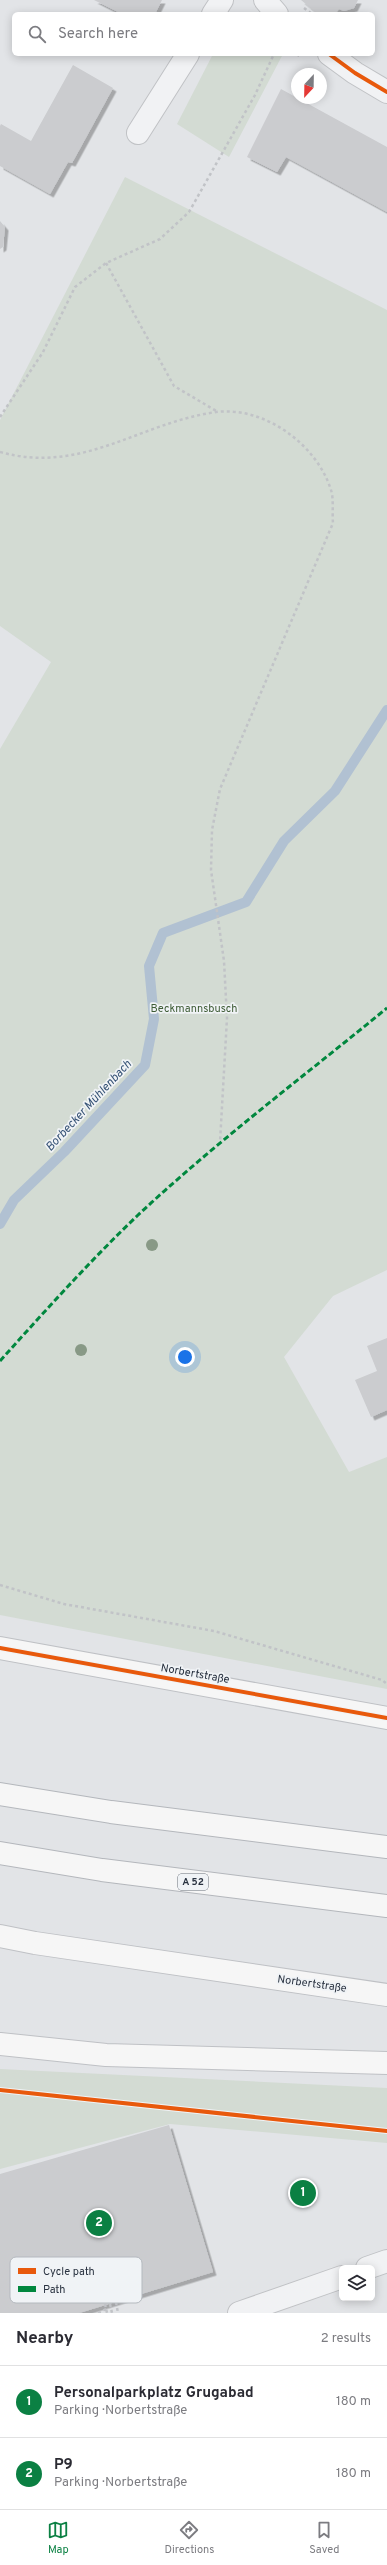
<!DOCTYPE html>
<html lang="en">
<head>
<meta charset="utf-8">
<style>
	body { margin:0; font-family:Overpass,sans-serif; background:#f7f7f7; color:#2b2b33 }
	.controls { position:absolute; right:12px; bottom:12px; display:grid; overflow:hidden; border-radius:6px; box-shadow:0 2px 10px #0003 }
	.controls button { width:36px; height:36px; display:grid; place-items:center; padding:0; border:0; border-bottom:1px solid #e1e1e2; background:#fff; color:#2b2b33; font:20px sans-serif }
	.compass { position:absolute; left:291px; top:68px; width:36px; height:36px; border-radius:50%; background:#fff; box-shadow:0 2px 10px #0003; rotate:202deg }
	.you { position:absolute; left:185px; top:1357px; width:14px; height:14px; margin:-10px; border:3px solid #fff; border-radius:50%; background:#1a73e8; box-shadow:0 0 0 6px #1a73e833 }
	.badge { display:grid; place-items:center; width:26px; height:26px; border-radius:50%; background:#0b8043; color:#fff; font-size:13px; font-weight:700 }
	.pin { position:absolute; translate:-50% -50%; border:2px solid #fff; box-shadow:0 1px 4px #0006 }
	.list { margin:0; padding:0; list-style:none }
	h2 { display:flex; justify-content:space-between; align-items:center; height:52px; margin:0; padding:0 16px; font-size:17px }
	h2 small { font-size:13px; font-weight:400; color:#7c7c81 }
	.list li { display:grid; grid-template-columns:26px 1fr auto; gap:12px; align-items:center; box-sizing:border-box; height:72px; padding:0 16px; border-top:1px solid #e1e1e2 }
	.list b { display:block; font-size:15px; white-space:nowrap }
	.list p { margin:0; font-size:13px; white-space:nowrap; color:#7c7c81 }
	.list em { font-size:13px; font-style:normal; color:#7c7c81 }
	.icon { flex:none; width:22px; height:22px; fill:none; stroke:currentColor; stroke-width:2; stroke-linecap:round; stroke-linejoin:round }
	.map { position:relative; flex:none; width:387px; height:2313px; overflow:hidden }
	.search { position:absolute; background:#fff; box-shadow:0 2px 10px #0003; left:12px; right:12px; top:12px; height:44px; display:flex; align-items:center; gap:10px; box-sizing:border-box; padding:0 14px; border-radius:6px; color:#7c7c81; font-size:15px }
	.sheet { height:196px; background:#fff }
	nav { display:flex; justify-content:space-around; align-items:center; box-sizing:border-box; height:56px; border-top:1px solid #e1e1e2; background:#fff; font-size:11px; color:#7c7c81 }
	nav a { display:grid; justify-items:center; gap:2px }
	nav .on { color:#0b8043 }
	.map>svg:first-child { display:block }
</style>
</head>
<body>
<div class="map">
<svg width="387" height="2313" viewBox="0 0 387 2313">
	<defs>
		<filter id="shadow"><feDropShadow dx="3.5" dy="3.5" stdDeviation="0" flood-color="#0004"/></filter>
	</defs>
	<rect width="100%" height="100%" fill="#e2e4e7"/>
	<path fill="#d3dbd3" d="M213 54H283L229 157 177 124Z
		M125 177 387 310V1270L333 1296 284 1357 349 1472 387 1457V1689L0 1615V749L51 662 0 626V420Z
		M0 2069 387 2088V2143L170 2124 0 2169Z"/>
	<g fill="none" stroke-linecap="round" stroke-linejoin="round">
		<path stroke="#b1c1d2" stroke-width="10" d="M0 1224 14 1200 64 1152 145 1065 154 1019 149 966 163 933 246 902 284 841 335 791 387 710"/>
	</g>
	<path fill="#cbcccf" filter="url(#shadow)" d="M94 0H162L155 14H122Z
		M301 0H358L354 8 344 11 339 9 335 14H318Z
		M73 65 113 88 72 163 68 162 50 194 0 166V126L1 124 31 141Z
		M281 89 387 147V212L286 157 277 172 247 157Z
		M0 221 5 227 3 247 0 249Z
		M387 1338V1410L371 1417 355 1380 377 1371 367 1346Z
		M169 2125 213 2272 79 2313H0V2174Z"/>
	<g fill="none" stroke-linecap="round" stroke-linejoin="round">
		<g stroke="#c0c2c5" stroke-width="24">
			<path id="minor" d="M265 0 277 14
				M213 14 222 0
				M329 54 355 73 387 92
				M138 133 188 54
				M367 2268 387 2261
				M239 2313 342 2277"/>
		</g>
		<g stroke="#bfc1c5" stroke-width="24">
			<path id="major" d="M0 1648 387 1718
				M0 1936 35 1943 387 1995
				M0 2044 106 2055 387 2063"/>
		</g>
		<g stroke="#b4b7bc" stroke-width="24">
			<path id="highway" d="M0 1794 111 1812 387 1847
				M0 1853 102 1870 387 1906"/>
		</g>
		<path stroke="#c1c3c7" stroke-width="2.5" stroke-dasharray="3 3" stroke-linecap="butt" d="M304 8 312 14
			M297 54 301 58
			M106 263 174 386 218 412
			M0 417 43 352 75 287 106 263 160 239 189 212 255 95 274 54
			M0 452C82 475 139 423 216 412 265 406 317 445 331 490 334 499 332 513 333 523L220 789 212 830 211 870 224 961 227 1018 220 1142
			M0 1585 64 1604 214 1631 382 1680 387 1684
			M116 2302 118 2313
			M105 2304 107 2313
			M110 2304 112 2313
			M98 2313 106 2309"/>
		<use href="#minor" stroke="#f1f2f4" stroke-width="22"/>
		<use href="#major" stroke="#f6f6f6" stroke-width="22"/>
		<use href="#highway" stroke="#f6f6f6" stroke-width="22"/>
		<path stroke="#00873e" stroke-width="3" stroke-dasharray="6 3" stroke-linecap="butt" d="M0 1361C44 1312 89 1262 137 1216 216 1142 303 1077 387 1008"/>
		<g stroke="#f0f3f6" stroke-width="6">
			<path id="cycleway" d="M329 54 355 73 387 92
				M0 1648 387 1718
				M0 2090 387 2131"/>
		</g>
		<use href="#cycleway" stroke="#e8590c" stroke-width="4"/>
	</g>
	<g fill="#889986">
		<circle cx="152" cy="1245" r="6"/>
		<circle cx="81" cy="1350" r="6"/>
	</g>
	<g text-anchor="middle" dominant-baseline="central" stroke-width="3.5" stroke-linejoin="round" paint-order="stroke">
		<rect fill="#f0f3f6" stroke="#656c77" stroke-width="1" x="178" y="1874" width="30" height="16" rx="3"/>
		<g font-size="10" font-weight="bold" fill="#293240">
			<text x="193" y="1882">A 52</text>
		</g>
		<g font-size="11" fill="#3e5c36" stroke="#f0f3f6">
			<text x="194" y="1009">Beckmannsbusch</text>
		</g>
		<g font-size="11" fill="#293240" stroke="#f0f3f6">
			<text transform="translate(195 1674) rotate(10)">Norbertstraße</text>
			<text transform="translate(312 1984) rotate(8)">Norbertstraße</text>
		</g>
		<g font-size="12" font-style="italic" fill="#345174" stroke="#f0f3f6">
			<text transform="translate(89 1106) rotate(-47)">Borbecker Mühlenbach</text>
		</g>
	</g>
	<rect x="10" y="2257" width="132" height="46" rx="6" fill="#f0f3f6" stroke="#b4b9bf" stroke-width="1"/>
	<rect x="18" y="2268" width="18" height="6" fill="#e8590c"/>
	<rect x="18" y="2286" width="18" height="6" fill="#00873e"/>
	<g font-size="11" fill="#293240">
		<text x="43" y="2275">Cycle path</text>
		<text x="43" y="2293">Path</text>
	</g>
</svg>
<div class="controls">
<button><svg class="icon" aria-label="layers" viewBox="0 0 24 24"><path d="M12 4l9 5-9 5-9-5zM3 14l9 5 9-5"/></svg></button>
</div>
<svg class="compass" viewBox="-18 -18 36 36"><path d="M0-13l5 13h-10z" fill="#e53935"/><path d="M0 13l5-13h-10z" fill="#7c7c81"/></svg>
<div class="you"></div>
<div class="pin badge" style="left:303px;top:2193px">1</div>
<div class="pin badge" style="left:99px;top:2223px">2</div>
<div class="search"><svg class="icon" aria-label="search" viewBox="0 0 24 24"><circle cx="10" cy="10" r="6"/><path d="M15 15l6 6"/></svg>Search here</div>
</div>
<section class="sheet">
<h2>Nearby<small>2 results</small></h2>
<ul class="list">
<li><span class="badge">1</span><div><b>Personalparkplatz Grugabad</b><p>Parking · Norbertstraße</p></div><em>180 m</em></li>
<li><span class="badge">2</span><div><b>P9</b><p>Parking · Norbertstraße</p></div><em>180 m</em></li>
</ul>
</section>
<nav>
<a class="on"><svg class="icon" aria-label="map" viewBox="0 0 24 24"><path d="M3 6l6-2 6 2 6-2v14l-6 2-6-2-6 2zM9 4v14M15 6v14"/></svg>Map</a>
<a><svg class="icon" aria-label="directions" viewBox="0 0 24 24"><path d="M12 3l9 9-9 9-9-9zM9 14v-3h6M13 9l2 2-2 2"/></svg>Directions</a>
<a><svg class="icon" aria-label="saved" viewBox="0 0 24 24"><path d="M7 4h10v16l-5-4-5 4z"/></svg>Saved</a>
</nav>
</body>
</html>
